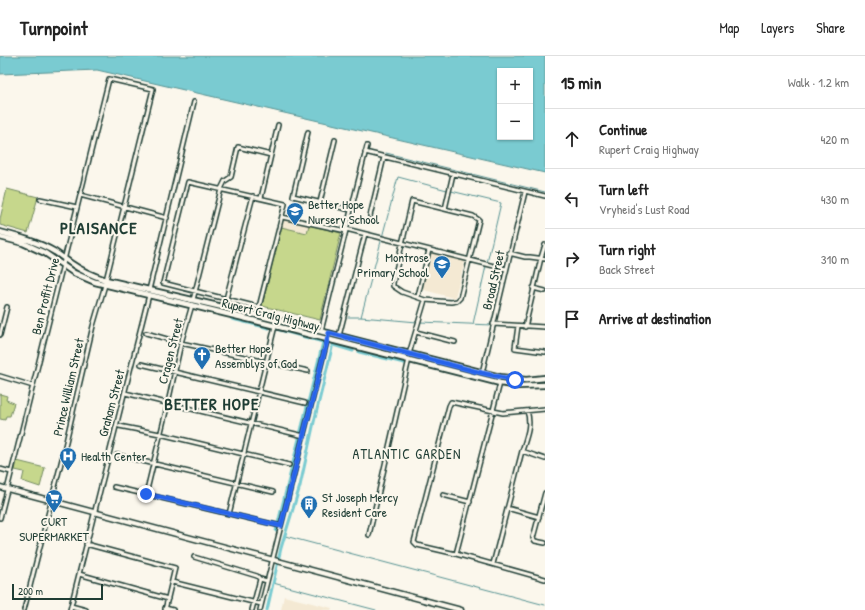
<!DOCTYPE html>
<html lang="en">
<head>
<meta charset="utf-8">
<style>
	body { margin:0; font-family:"Patrick Hand",sans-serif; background:#f6f6f6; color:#222 }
	.controls { position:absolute; right:12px; top:12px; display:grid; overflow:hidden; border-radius:0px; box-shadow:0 1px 3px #0004 }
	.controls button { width:36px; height:36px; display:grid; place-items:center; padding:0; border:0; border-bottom:1px solid #e0e0e0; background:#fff; color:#222; font:20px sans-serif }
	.scale { position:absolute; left:12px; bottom:10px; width:91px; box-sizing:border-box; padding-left:4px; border:2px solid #1f3d34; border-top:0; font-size:11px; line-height:14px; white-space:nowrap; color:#1f3d34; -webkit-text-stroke:3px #fbf7ec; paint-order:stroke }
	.stop { position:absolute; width:12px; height:12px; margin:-9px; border:3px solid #2563eb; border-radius:50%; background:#fff }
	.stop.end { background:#2563eb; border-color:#fff; box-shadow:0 1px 4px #0008 }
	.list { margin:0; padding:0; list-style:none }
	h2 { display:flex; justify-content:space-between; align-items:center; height:52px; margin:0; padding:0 16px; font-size:17px }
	h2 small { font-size:13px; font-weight:400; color:#767676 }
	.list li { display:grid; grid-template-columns:26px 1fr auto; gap:12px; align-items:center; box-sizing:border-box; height:60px; padding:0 16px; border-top:1px solid #e0e0e0 }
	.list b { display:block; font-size:15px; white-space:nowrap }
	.list p { margin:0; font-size:13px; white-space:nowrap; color:#767676 }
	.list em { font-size:13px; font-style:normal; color:#767676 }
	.icon { flex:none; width:22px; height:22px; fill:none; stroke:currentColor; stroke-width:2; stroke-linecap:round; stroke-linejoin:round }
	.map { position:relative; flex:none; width:545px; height:554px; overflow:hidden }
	header { display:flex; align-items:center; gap:24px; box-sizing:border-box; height:56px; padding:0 20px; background:#fff; border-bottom:1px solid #e0e0e0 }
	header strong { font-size:19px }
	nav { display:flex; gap:22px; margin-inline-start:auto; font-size:14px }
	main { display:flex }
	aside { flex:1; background:#fff }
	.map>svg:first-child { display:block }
</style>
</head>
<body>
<header>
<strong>Turnpoint</strong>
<nav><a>Map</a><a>Layers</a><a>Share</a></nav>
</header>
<main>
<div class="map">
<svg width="545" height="554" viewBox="0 0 545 554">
	<rect width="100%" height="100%" fill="#fbf7ec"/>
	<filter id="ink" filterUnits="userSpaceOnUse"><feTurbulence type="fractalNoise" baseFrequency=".025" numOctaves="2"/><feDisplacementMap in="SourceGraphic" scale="8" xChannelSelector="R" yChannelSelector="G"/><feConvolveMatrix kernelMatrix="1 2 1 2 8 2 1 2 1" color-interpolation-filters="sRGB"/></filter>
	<g filter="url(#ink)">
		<path fill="#f4e9d3" d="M283 163 309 169 307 177 281 171Z
			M430 196 465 205 455 241 453 242 421 233Z
			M284 540 332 552 331 554H281Z"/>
		<path fill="#c6d78c" stroke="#728a60" d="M7 133 38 141 28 177 0 169V163Z
			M309 169 341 177 320 264 262 250 281 171 307 177Z
			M0 338 7 340 6 344 14 347 10 360H6L5 364 0 363Z
			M17 405 45 412 40 431 22 425 24 416 15 414Z"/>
		<path fill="#7acbd1" stroke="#569292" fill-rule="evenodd" d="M0 0H545V117L97 14 0 18ZM500 15H530V81H500Z"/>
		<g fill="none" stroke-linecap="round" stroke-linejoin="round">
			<path stroke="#569292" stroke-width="1" d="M386 97 545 136
				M451 135 501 147 487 207
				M348 261H361
				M417 266 361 261 398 121 447 134
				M420 266 492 269
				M473 268 486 210
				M285 480 545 549
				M273 527 376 554"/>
			<path stroke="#7acbd1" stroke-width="3" d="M232 263 269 272
				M276 273 323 286 276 475
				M333 289 353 295
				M359 296 404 307
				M267 554 281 492 300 430 314 366 332 292"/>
			<g stroke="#1f3d34" stroke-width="6">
				<path id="minor" d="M308 76 293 140 351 154
					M365 96 545 140
					M80 139 167 162
					M261 142 278 69
					M40 143 77 151
					M412 145 473 160 479 164 460 242 457 245 451 246 425 244 402 236 393 230V227Z
					M320 146 335 84
					M445 153 453 118
					M370 160 384 101
					M282 161 346 175
					M346 173 506 213
					M509 197 525 201H530L545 203
					M533 232 545 235
					M149 234 194 46
					M418 240 429 194
					M226 243 253 140
					M193 244 221 133 225 125 231 121 238 91 271 99
					M257 259 285 148 188 126 163 227 258 251
					M493 268 545 271
					M518 270 515 292 545 296
					M525 271 541 202 545 189
					M321 275 367 90
					M416 276 455 286
					M146 277 181 287 308 315
					M0 279 7 251
					M339 280 365 178
					M409 298 425 244
					M141 308 305 347
					M482 317 525 136
					M0 320 33 330
					M125 337 304 380
					M545 353 503 357 451 346 449 350 414 486 417 489 456 498 545 523
					M119 370 160 378 289 409
					M522 395 545 403
					M117 399 273 436
					M0 413 11 416
					M114 431 281 470
					M545 437 533 482 535 485 545 487
					M146 438 168 347 181 287 192 249
					M443 439 470 446
					M507 452 539 461
					M229 458 275 270
					M0 462 109 23 153 33 106 224
					M369 479 409 303
					M86 488 175 512 165 554
					M456 498 500 327
					M194 501 257 520 260 523 267 525
					M493 508 522 395C526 382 532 369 527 355
					M79 518 168 543
					M172 526 261 548
					M71 550 86 554
					M165 552 173 554
					M24 554 62 403 93 270 105 229
					M70 554 149 239
					M252 554 260 523
					M260 554 329 277"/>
			</g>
			<g stroke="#1f3d34" stroke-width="7">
				<path id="secondary" d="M0 431 461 554"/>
			</g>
			<g stroke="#1f3d34" stroke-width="8">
				<path id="primary" d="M0 176C19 181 38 186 55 196 61 200 66 204 72 208 83 216 94 220 106 224L257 259 500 321 526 324 545 322
					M0 181 23 187 45 197 74 217 95 226 248 263 500 327 519 330 545 329"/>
			</g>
			<use href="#minor" stroke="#fbf7ec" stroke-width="3"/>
			<use href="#secondary" stroke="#fbf7ec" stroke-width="4"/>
			<use href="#primary" stroke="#fbf7ec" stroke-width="4.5"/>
		</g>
	</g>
	<g fill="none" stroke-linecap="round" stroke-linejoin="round" filter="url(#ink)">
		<path stroke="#2563eb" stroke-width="5" d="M146 438 281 470 329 277 482 317 515 324"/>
	</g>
	<defs>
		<g id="school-pin" transform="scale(0.9)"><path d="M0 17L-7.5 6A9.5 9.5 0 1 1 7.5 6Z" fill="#1f6fb2" stroke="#fbf7ec"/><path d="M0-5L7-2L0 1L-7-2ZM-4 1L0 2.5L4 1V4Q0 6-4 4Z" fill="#fff"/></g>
		<g id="church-pin" transform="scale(0.9)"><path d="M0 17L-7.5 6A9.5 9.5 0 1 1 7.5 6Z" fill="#1f6fb2" stroke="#fbf7ec"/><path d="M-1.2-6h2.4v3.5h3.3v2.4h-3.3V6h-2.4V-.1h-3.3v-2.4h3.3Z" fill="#fff"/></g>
		<g id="hospital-pin" transform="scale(0.9)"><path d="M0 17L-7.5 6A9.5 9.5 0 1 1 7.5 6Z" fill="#1f6fb2" stroke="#fbf7ec"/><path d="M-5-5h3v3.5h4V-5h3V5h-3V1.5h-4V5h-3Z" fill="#fff"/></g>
		<g id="supermarket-pin" transform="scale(0.9)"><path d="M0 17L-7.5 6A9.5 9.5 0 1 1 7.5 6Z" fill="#1f6fb2" stroke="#fbf7ec"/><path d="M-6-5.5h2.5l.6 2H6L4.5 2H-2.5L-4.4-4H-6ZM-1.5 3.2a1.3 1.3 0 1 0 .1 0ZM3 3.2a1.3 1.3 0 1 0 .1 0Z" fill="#fff"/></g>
		<g id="building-pin" transform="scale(0.9)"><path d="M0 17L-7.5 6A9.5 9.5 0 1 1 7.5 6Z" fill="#1f6fb2" stroke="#fbf7ec"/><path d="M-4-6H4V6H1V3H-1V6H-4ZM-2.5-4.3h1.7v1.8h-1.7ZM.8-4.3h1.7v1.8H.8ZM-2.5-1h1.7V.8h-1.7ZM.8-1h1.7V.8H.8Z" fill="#fff"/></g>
	</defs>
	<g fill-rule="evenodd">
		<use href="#school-pin" x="295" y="155"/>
		<use href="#school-pin" x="442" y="208"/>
		<use href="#church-pin" x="202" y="299"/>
		<use href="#hospital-pin" x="68" y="400"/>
		<use href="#supermarket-pin" x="54" y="442"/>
		<use href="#building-pin" x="309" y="448"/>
	</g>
	<g text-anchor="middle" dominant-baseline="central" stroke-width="4" stroke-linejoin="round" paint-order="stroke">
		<g font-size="13" fill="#1f3d34" stroke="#fbf7ec" text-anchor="start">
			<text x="308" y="148">Better Hope<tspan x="308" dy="15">Nursery School</tspan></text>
			<text x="429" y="201" text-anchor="end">Montrose<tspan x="429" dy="15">Primary School</tspan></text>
			<text x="215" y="292">Better Hope<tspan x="215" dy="15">Assemblys of God</tspan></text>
			<text x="81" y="400">Health Center</text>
			<text x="322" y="441">St Joseph Mercy<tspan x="322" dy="15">Resident Care</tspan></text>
			<text x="54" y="465" text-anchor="middle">CURT<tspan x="54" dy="15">SUPERMARKET</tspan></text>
		</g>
		<g font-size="13" fill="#1f3d34" stroke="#fbf7ec">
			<text transform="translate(493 224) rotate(-77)">Broad Street</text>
			<text transform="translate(45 240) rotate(-76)">Ben Proffit Drive</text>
			<text transform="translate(271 258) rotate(14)">Rupert Craig Highway</text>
			<text transform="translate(170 295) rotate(-76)">Cragen Street</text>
			<text transform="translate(68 331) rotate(-77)">Prince William Street</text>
			<text transform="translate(111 347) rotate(-75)">Graham Street</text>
		</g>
		<g font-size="14" letter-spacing="1" fill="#1f3d34" stroke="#fbf7ec">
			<text x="407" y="397">ATLANTIC GARDEN</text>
		</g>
		<g font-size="17" font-weight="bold" letter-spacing="1" fill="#1f3d34" stroke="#fbf7ec">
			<text x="99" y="171">PLAISANCE</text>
			<text x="212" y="347">BETTER HOPE</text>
		</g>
	</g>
</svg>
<div class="controls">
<button>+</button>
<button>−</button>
</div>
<div class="scale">200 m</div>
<div class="stop" style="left:515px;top:324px"></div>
<div class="stop end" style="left:146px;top:438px"></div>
</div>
<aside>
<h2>15 min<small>Walk · 1.2 km</small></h2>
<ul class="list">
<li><svg class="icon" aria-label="ahead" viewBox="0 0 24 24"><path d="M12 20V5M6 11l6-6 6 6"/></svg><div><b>Continue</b><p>Rupert Craig Highway</p></div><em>420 m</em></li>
<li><svg class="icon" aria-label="left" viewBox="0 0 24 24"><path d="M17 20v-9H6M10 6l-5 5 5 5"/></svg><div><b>Turn left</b><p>Vryheid's Lust Road</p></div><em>430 m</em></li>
<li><svg class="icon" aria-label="right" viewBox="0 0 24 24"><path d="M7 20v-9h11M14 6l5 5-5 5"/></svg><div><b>Turn right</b><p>Back Street</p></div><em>310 m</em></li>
<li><svg class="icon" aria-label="arrive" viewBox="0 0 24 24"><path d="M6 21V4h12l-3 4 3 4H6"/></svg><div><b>Arrive at destination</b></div></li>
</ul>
</aside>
</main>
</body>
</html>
